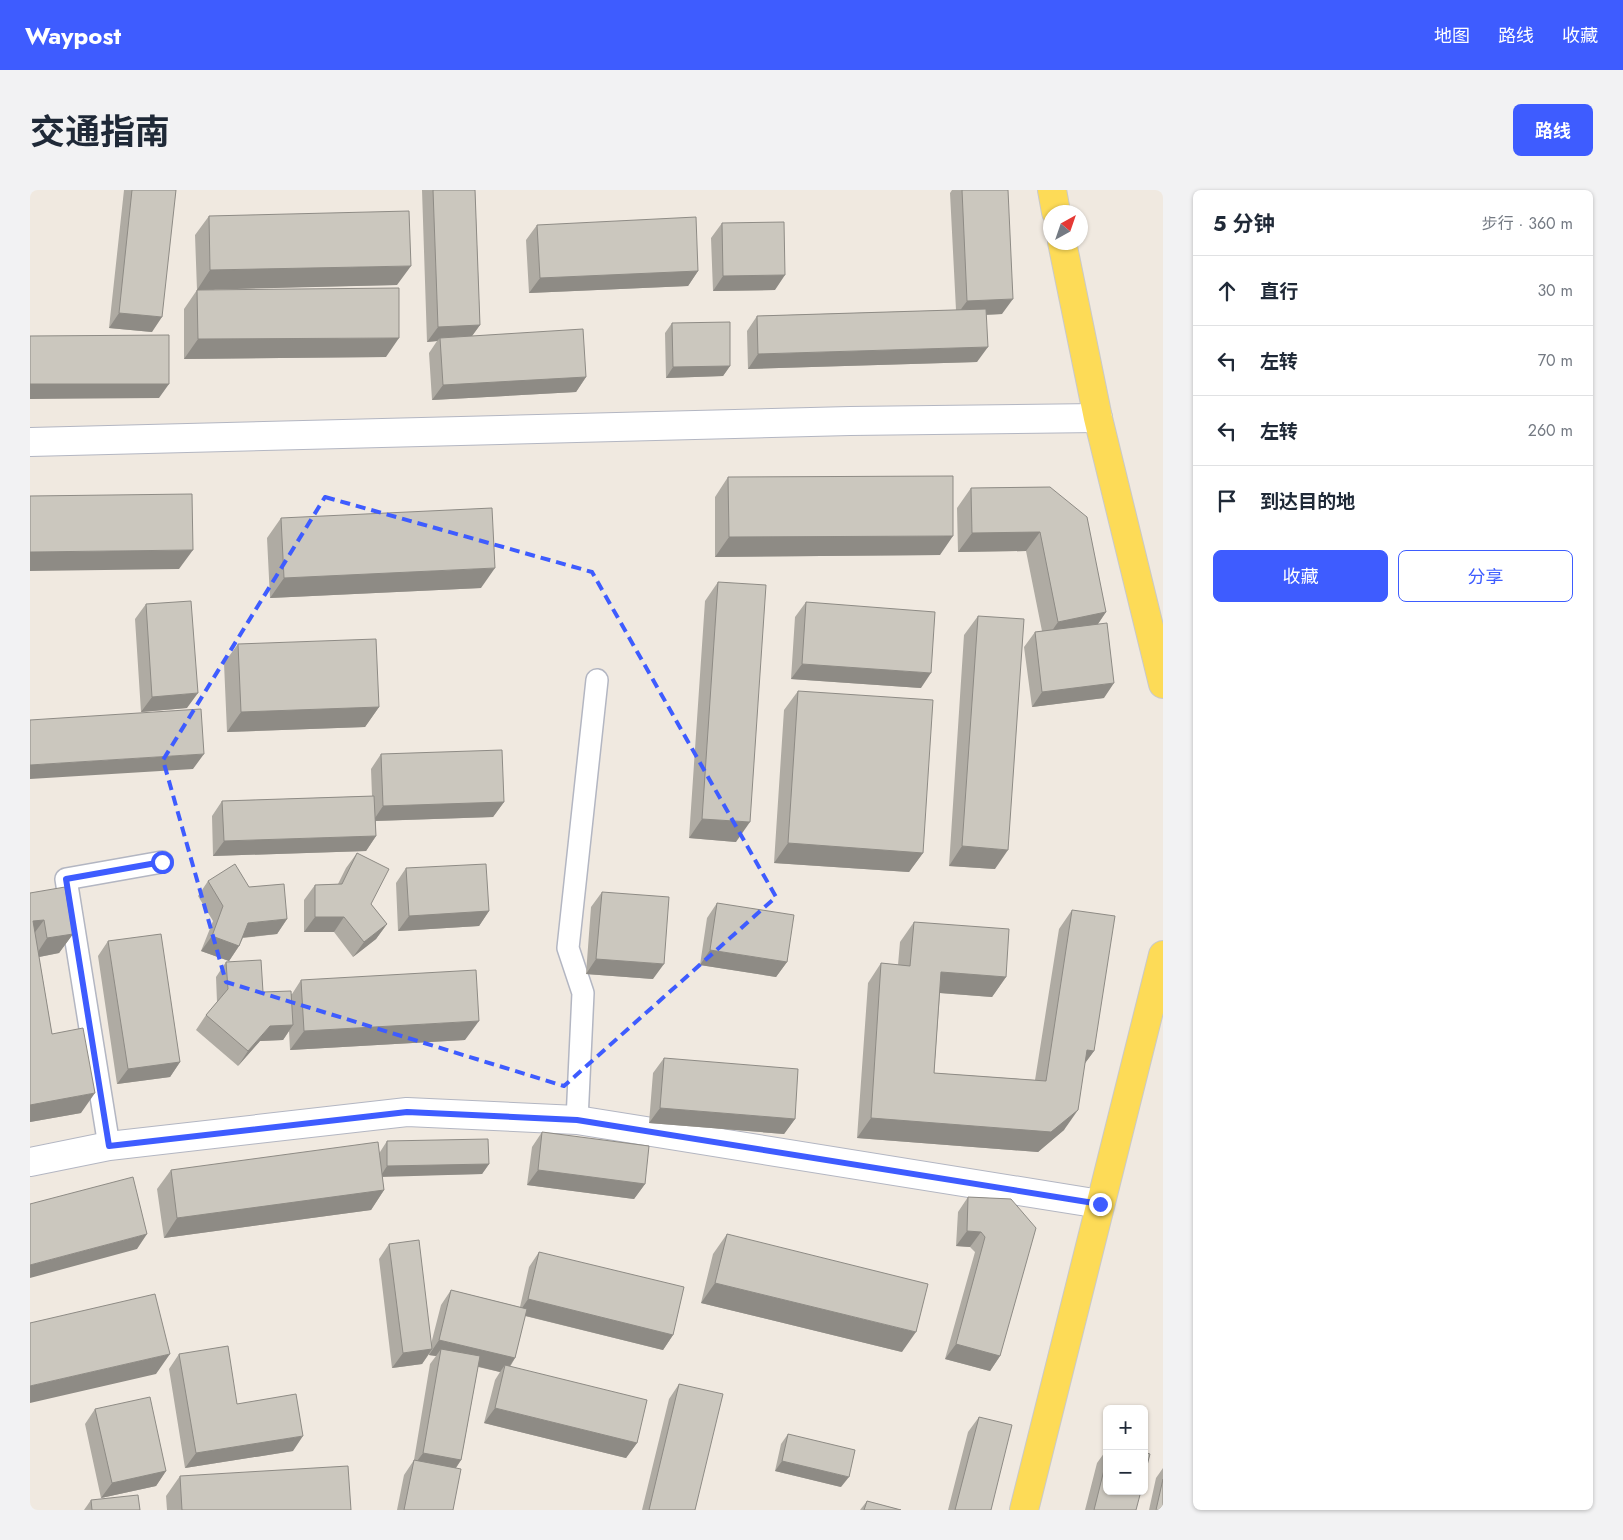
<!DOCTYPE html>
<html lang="zh">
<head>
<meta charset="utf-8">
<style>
	body { margin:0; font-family:Jost,"Noto Sans SC",sans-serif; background:#f2f2f3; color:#1f2937 }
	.controls { position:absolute; right:15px; bottom:15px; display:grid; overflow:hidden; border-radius:8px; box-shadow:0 1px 4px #0004 }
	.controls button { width:45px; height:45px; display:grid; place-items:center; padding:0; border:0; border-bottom:1px solid #e0e1e3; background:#fff; color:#1f2937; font:25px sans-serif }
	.compass { position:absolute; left:1013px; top:15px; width:45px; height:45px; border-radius:50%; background:#fff; box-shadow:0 1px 4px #0004; rotate:40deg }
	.stop { position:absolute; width:15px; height:15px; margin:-11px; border:4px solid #3e5cff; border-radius:50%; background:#fff }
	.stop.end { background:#3e5cff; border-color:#fff; box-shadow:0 1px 5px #0008 }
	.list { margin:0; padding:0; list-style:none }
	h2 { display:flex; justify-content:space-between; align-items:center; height:65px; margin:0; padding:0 20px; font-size:21px }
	h2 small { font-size:16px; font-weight:400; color:#747a83 }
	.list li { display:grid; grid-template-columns:32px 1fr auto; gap:15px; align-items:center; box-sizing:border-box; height:70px; padding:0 20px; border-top:1px solid #e0e1e3 }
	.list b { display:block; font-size:19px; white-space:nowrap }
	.list em { font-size:16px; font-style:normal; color:#747a83 }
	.actions { display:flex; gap:10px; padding:15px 20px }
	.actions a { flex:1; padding:11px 0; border:1px solid #3e5cff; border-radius:8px; text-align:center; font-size:18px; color:#3e5cff }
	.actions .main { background:#3e5cff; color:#fff }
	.icon { flex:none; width:28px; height:28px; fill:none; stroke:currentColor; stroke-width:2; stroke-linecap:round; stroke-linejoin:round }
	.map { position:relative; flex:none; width:1133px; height:1320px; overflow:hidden; border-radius:8px }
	header { display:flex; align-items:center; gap:30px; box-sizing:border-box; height:70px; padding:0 25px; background:#3e5cff; color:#fff }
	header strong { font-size:24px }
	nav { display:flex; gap:28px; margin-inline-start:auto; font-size:18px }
	.intro { display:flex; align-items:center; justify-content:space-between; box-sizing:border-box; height:120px; padding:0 30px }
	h1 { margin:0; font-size:35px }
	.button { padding:12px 22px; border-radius:8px; background:#3e5cff; color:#fff; font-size:18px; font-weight:700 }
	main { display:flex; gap:30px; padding:0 30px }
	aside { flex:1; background:#fff; border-radius:8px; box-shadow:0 1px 4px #0004 }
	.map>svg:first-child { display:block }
</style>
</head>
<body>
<header>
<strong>Waypost</strong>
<nav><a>地图</a><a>路线</a><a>收藏</a></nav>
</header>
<div class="intro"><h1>交通指南</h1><a class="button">路线</a></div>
<main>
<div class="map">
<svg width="1133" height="1320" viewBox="0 0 1133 1320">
	<rect width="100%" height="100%" fill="#f0e9e0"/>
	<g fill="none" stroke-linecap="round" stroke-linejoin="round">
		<g stroke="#b3b6c2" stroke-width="24">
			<path id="street" d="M547 930 553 803 538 758 567 490
				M79 956 36 689 132 672"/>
		</g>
		<g stroke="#b3b6c2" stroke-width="30">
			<path id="secondary" d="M0 252 820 231 1068 228
				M0 972 79 956 377 922 547 930 1070 1014"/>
		</g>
		<g stroke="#c9c9c9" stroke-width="30">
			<path id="primary" d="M1022 0 1026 22
				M1032 52 1068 228 1133 494
				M994 1320 1133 765"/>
		</g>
		<use href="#street" stroke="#fff" stroke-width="21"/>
		<use href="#secondary" stroke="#fff" stroke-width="28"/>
		<use href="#primary" stroke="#fddb57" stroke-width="28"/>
	</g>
	<path fill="#afaba3" d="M94 0H146L122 142 79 138Z
		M392 0H445L450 135 442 146 556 187 546 202 402 210 399 163 407 151 397 152Z
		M922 0H978L972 124 956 125 947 172 718 179 717 141 727 126 926 120 920 3Z
		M179 26 367 95 183 99 356 167 154 169V119L167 100 165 45Z
		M692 33 745 100 683 101 681 48Z
		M507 35 668 81 658 96 499 103 496 50Z
		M642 133 700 176 693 186 636 188 635 143Z
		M698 287 910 365 685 367V307Z
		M1020 297 1076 422 1068 434 1074 508 1002 517 994 457 1005 442 1012 441 996 361 928 362 927 318 941 298Z
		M251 328 451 398 240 408 237 348Z
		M688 392 706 652 659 648 675 411Z
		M776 412 891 498 761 489 765 427Z
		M116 414 157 518 111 522 105 429Z
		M948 426 965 679 919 676 934 445Z
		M208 454 349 517 335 537 197 542 194 473Z
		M768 501 893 663 879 682 744 673 754 520Z
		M351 564 474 612 463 627 346 631V646L336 661 183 666 182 626 192 611 342 606 341 579Z
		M327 663 341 714 357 734 346 749 323 767 304 742H274V710L285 695 308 694 316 678Z
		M376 678 459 721 449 736 368 741 366 693Z
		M178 691 219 697 257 729 247 744 213 748 209 756 199 771 171 761 183 731 168 706Z
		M572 702 623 789 556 784 561 717Z
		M0 703 43 744 29 763 9 767 22 844 51 923 0 932Z
		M687 713 757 772 746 787 670 775 677 728Z
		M1042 720 1064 861 1055 873 1034 940 1008 962 827 948 838 793 851 773 868 775 870 752 884 732 976 787 962 807 910 803 904 883 1005 890 1029 739Z
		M78 751 150 872 140 887 87 894 68 766Z
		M196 772 233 802 262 804 271 790 435 850 260 860 259 841 253 850 230 851 208 876 166 840 176 825 187 812 186 787Z
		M634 868 765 929 754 944 619 933 623 883Z
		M512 942 615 994 604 1009 497 995 502 957Z
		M357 951 459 974 452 984 352 986 354 1000 341 1020 134 1048 127 999 141 980 350 966V962Z
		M938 1007 981 1009 970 1166 960 1181 915 1169 945 1062 940 1057 926 1056 928 1022Z
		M697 1044 872 1162 671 1113 683 1064Z
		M359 1054 401 1154 411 1115 421 1100 490 1117 499 1077 509 1062 643 1145 633 1160 495 1126 485 1168 480 1177 607 1253 596 1268 454 1233 465 1190 470 1182 448 1177 431 1270 426 1278 423 1320H367L374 1285 384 1270 400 1174 406 1166 399 1165V1164L392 1174 362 1178 349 1069Z
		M149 1164 207 1214 263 1261 155 1278 139 1179Z
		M649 1194 665 1320H612L639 1209Z
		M65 1219 136 1281 126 1296 71 1308 55 1234Z
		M949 1227 961 1320H918L938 1242Z
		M758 1244 811 1297 745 1281 751 1254Z
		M1077 1259V1301L1106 1320H1055L1067 1273Z
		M1133 1278V1320H1119L1126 1288Z
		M150 1286 321 1320H137L136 1306Z
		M61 1310 110 1320H54Z
		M837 1311 871 1320H830Z"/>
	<path fill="#8e8b85" d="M381 76 367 95 167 100 180 80Z
		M668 81 658 96 499 103 510 88Z
		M755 85 745 100 683 101 693 86Z
		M983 109 972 124 926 126 937 111Z
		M89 123 132 127 122 142 79 138Z
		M450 135 439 150 410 148 407 151 397 152 408 137Z
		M369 148 356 167 154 169 168 149Z
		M958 157 947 172 718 179 728 164Z
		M700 176 693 186 636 188 643 177Z
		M556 187 546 202 402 210 413 195Z
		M0 194H139L129 208 0 209Z
		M1010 342 996 361 928 362 942 343Z
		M923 346 910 365 685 367 699 347Z
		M163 360 149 379 0 381V362Z
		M465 378 451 398 240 408 254 388Z
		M1076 422 1063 441 1015 451 1028 432Z
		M772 474 901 483 891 498 761 489Z
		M1084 493 1074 508 1002 517 1012 502Z
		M168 503 157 518 111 522 122 507Z
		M349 517 335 537 197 542 211 522Z
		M174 564 163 579 0 589V575Z
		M474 612 463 627 343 631 353 616Z
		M672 629 720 632 706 652 659 648Z
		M346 646 336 661 183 666 194 651Z
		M758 653 893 663 879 682 744 673Z
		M932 656 978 660 965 679 919 676Z
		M459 721 449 736 368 741 379 726Z
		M285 727H314L304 742H274Z
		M257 729 247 744 208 748 218 733Z
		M14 730 0 749 3 731Z
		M357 734 346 749 323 767 334 752Z
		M43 744 29 763 4 768 17 748Z
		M182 746 209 756 199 771 171 761Z
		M680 760 757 772 746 787 670 775Z
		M566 769 634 774 623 789 556 784Z
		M911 782 976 787 962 807 897 802Z
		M449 831 435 850 260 860 274 841Z
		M263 835 253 850 230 851 208 876 218 861 240 836Z
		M1057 860 1064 861 1050 880Z
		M150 872 140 887 87 894 98 879Z
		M65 903 51 923 0 932V915Z
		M630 918 765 929 754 944 619 933Z
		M1048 920 1034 940 1008 962 827 948 841 928Z
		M459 974 452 984 350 987 357 976Z
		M508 980 615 994 604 1009 497 995Z
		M354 1000 341 1020 134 1048 147 1028Z
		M937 1041 951 1042 940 1057 926 1056Z
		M117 1044 107 1059 0 1088V1075Z
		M685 1093 886 1142 872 1162 671 1113Z
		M498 1109 643 1145 633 1160 488 1124Z
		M409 1150 485 1168 475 1183V1175L470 1182 410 1167 411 1159 406 1166 399 1165Z
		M926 1154 970 1166 960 1181 915 1169Z
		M402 1159 392 1174 362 1178 373 1163Z
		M140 1164 126 1184 0 1213V1196Z
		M465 1218 607 1253 596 1268 454 1233Z
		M273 1246 263 1261 155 1278 166 1263Z
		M393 1263 431 1270 421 1285 382 1278Z
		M752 1271 819 1287 811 1297 745 1281Z
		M136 1281 126 1296 71 1308 82 1293Z"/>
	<path fill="#cbc7be" stroke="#8e8b85" d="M102 0H146L132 127 89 123Z
		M403 0H445L450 135 408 137Z
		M932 0H978L983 109 937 111Z
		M379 21 381 76 180 80 179 26Z
		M666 27 668 81 510 88 507 35Z
		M754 32 755 85 693 86 692 33Z
		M369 98V148L168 149 167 100Z
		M956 119 958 157 728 164 727 126Z
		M700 132V176L643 177 642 133Z
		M553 139 556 187 413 195 410 148Z
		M139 145V194H0V146Z
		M923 286V346L699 347 698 287Z
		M1020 297 1057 327 1076 422 1028 432 1010 342 942 343 941 298Z
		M162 304 163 360 0 362V306Z
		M462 318 465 378 254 388 251 328Z
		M688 392 736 395 720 632 672 629Z
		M161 411 168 503 122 507 116 414Z
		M776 412 905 422 901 483 772 474Z
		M948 426 994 429 978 660 932 656Z
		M1077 433 1084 493 1012 502 1005 442Z
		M346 449 349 517 211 522 208 454Z
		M768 501 903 510 893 663 758 653Z
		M171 519 174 564 0 575V530Z
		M472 560 474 612 353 616 351 564Z
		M344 606 346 646 194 651 192 611Z
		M327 663 359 679 341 714 357 734 334 752 314 727H285V695L312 694Z
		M205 674 219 697 254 694 257 729 218 733 209 756 182 746 193 716 178 691Z
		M456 674 459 721 379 726 376 678Z
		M35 697 43 744 17 748 14 730 3 731 22 844 53 838 65 903 0 915V703Z
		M572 702 639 707 634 774 566 769Z
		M687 713 764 725 757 772 680 760Z
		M1042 720 1085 726 1064 861 1057 860 1048 920 1021 942 841 928 851 773 880 776 884 732 979 739 976 787 911 782 904 883 1016 891Z
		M131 744 150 872 98 879 78 751Z
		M231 770 233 802 261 801 263 835 240 836 218 861 176 825 198 799 196 772Z
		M446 780 449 831 274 841 271 790Z
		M634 868 768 879 765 929 630 918Z
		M512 942 619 956 615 994 508 980Z
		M458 949 459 974 357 976V951Z
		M348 952 354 1000 147 1028 141 980Z
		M103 987 117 1044 0 1075V1014Z
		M938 1007 981 1009 1006 1038 970 1166 926 1154 955 1047 951 1042 937 1041Z
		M697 1044 898 1094 886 1142 685 1093Z
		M389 1050 402 1159 373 1163 359 1054Z
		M509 1062 654 1097 643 1145 498 1109Z
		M421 1100 497 1119 485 1168 409 1150Z
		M125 1104 140 1164 0 1196V1133Z
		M198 1156 207 1214 266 1204 273 1246 166 1263 149 1164Z
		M411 1159 450 1166 431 1270 393 1263Z
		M475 1175 617 1210 607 1253 465 1218Z
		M649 1194 693 1204 665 1320H619Z
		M120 1207 136 1281 82 1293 65 1219Z
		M949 1227 982 1235 961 1320H925Z
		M758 1244 825 1260 819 1287 752 1271Z
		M1114 1262 1120 1264 1114 1287Z
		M1077 1268V1301H1111L1106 1320H1064Z
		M384 1270 431 1279 423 1320H374Z
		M318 1276 321 1320H152L150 1286Z
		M1133 1289V1320H1126Z
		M108 1305 110 1320H62L61 1310Z
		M837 1311 871 1320H834Z"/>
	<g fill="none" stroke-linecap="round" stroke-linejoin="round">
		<path stroke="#3e5cff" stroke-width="6" d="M132 672 36 689 79 956 377 922 547 930 1070 1014"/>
	</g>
	<path fill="none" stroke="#3e5cff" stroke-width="4" stroke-dasharray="10 6" stroke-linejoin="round" d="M295 307 562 382 746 707 534 896 196 792 133 570Z"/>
</svg>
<div class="controls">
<button>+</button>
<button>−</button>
</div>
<svg class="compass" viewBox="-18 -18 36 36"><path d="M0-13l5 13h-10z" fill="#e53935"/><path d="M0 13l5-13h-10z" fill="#747a83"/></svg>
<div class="stop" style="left:132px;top:672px"></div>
<div class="stop end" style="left:1070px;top:1014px"></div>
</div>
<aside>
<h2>5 分钟<small>步行 · 360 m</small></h2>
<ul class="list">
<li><svg class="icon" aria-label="ahead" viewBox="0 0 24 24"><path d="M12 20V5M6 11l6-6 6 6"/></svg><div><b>直行</b></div><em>30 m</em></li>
<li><svg class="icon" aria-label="left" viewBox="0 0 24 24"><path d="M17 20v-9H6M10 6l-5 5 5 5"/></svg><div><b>左转</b></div><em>70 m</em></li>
<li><svg class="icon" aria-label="left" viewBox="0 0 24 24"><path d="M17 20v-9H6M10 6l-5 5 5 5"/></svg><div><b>左转</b></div><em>260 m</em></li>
<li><svg class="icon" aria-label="arrive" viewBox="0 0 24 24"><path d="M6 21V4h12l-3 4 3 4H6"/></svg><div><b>到达目的地</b></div></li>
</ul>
<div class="actions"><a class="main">收藏</a><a>分享</a></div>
</aside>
</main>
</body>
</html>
